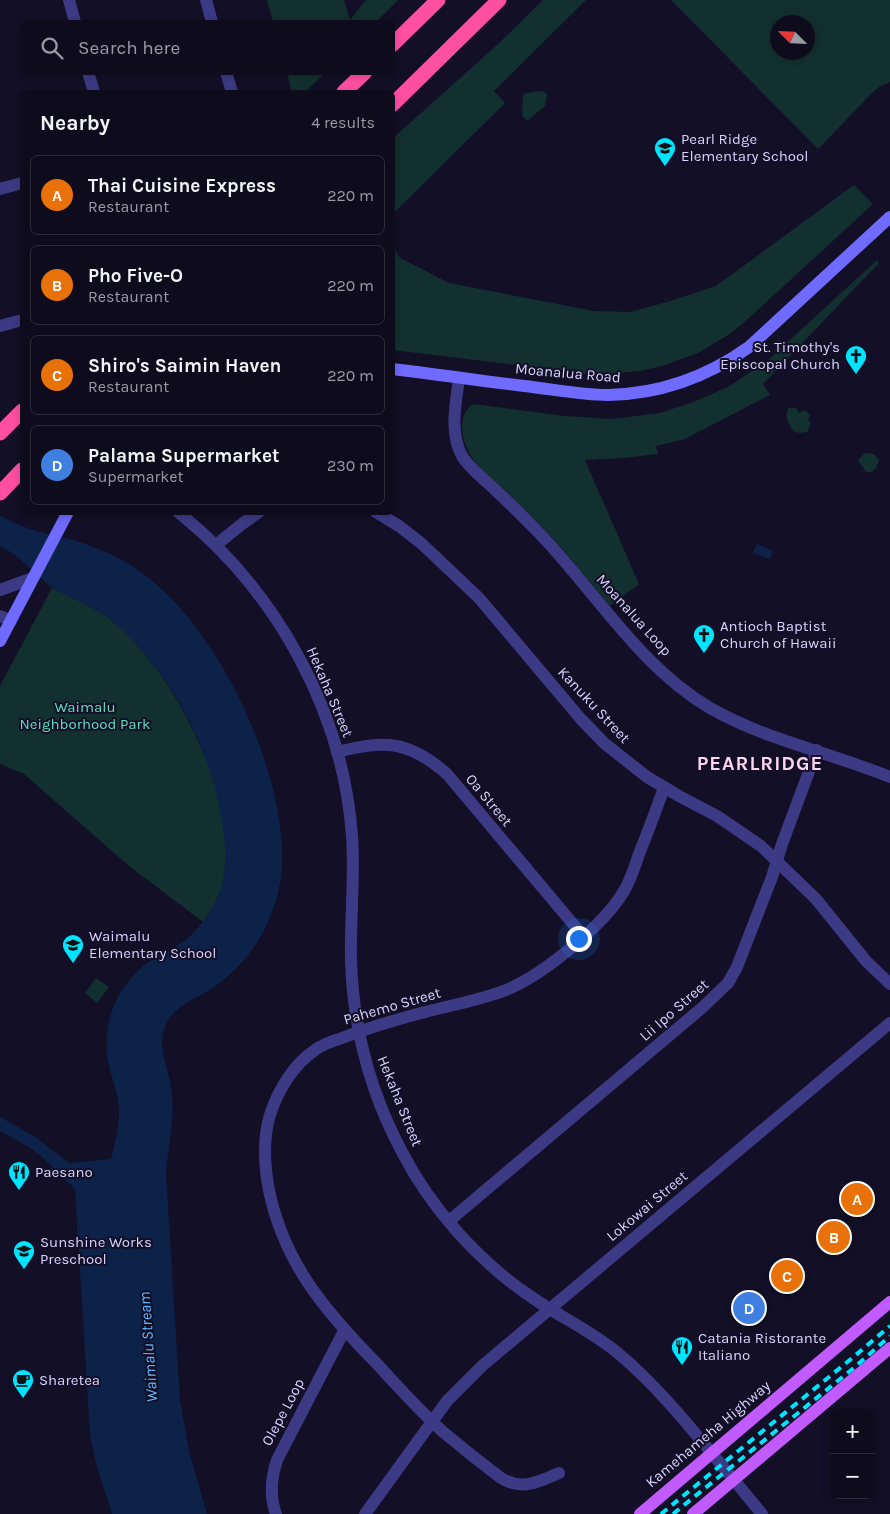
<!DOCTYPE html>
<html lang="en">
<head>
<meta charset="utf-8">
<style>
	body { margin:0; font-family:Karla,sans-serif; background:#171425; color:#f1f3f6 }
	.controls { position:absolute; right:15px; bottom:15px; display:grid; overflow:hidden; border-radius:8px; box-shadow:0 2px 8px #0003 }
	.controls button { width:45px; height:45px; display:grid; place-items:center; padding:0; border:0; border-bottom:1px solid #2e2b3b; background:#0e0b1c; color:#f1f3f6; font:25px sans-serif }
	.compass { position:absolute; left:770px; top:15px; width:45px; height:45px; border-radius:50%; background:#0e0b1c; box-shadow:0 2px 8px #0003; rotate:294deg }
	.you { position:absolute; left:578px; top:938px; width:18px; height:18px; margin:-12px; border:4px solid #fff; border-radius:50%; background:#1a73e8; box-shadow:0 0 0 8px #1a73e833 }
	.badge { display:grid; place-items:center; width:32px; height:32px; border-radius:50%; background:#db2777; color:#fff; font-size:16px; font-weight:700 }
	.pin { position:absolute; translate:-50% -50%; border:2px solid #fff; box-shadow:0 1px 5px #0006 }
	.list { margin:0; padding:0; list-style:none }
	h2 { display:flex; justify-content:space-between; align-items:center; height:65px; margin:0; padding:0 20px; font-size:21px }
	h2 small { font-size:16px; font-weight:400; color:#9b9ba3 }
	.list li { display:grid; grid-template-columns:32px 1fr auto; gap:15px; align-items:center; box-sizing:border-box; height:80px; margin:0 10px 10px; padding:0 10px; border:1px solid #2e2b3b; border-radius:8px }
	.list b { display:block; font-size:19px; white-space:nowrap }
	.list p { margin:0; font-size:16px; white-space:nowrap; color:#9b9ba3 }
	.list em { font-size:16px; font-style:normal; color:#9b9ba3 }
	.icon { flex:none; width:28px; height:28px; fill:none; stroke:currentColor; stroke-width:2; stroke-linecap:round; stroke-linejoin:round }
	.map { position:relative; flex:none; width:890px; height:1514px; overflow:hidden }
	.search { position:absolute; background:#0e0b1c; box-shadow:0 2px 8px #0003; left:20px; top:20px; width:375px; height:55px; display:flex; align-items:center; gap:12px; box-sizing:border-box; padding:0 18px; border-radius:8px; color:#9b9ba3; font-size:19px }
	.panel { position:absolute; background:#0e0b1c; box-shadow:0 2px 8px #0003; left:20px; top:90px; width:375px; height:425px; border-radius:8px }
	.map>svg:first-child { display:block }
</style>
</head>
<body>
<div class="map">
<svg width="890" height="1514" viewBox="0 0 890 1514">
	<rect width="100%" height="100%" fill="#130f26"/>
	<path fill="#12302f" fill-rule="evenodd" d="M267 0H344L350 20 366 0H398L376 22H273Z
		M543 0H586L494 91 505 103 393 214V138L497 45Z
		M671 0H890V82L879 87 872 93 818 149ZM778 22H808V52H778Z
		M287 73V72L325 73 305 92H292Z
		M543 91 547 94 545 106 527 121 522 115 523 95 525 93Z
		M854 185 873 204 748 319 730 334 698 353 662 366 640 371 597 375 393 350V246L400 258 449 283 594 311 630 312 667 302 716 286Z
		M877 260 879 263 763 384 770 395 685 439 656 446 658 454 623 458 585 460 639 584 610 606C585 576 561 546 534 519 515 500 478 473 467 449 461 435 458 414 473 404L565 416 612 419 660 413 696 401 730 386 768 360Z
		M788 408H796L799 413 805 410 810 415 808 420 811 423 807 432C792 435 792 430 786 416Z
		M865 453 874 454 879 460 876 468 872 472H866L858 460Z
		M52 588C74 599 98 608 117 625 177 677 241 802 223 882 220 897 211 910 203 922L129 866 24 774 0 764V686Z
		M96 978 109 987 97 1003 85 993Z"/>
	<path fill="#0c2248" d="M0 516C9 520 18 525 27 528 43 534 60 536 77 541 94 547 112 554 127 563 213 612 287 770 282 866 281 886 275 906 267 924 256 949 236 972 213 988 195 1000 173 1005 165 1027 158 1045 166 1063 170 1081 177 1113 168 1142 166 1174L180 1400 189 1451 207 1514H112L96 1463 90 1434 75 1189 41 1156 27 1146 0 1131V1117L34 1136 69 1163 111 1159C115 1142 120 1125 119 1107 118 1093 112 1080 109 1066 105 1048 106 1028 112 1010 121 986 138 967 161 954 170 949 179 945 187 939 198 929 208 916 215 903 227 879 227 855 223 829 213 753 175 679 119 627 105 613 87 605 70 597 64 594 56 591 50 586 32 572 21 556 0 546Z
		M757 544 773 551 770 559 753 553Z"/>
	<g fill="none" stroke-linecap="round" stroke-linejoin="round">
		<path stroke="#3d3a85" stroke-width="12" d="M69 0 75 22
			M206 0 212 22
			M88 72 94 92
			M226 72 232 92
			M0 189 22 183
			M0 326 22 320
			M459 378C456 403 449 432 462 456 469 467 481 477 491 486 507 501 524 517 539 533 595 591 640 667 710 708 766 740 831 753 890 777
			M337 752C385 740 408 740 447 774L584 937
			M449 1221 703 1007 728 983 737 967 772 877 782 844 817 750
			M559 1473C539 1482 521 1491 501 1478 481 1463 461 1447 442 1431 420 1411 399 1388 379 1366 326 1312 282 1262 268 1185 264 1161 263 1138 270 1115 278 1090 293 1065 315 1050 323 1044 332 1041 342 1038 373 1026 401 1018 433 1010 458 1004 483 999 506 990 543 975 604 925 624 891 631 879 635 866 639 854 648 832 656 810 664 788
			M734 1480 762 1514
			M276 1514C269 1495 271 1478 277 1460L344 1331
			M365 1514 447 1401 482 1366 890 1023"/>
		<path stroke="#3d3a85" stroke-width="12" d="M178 512C276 590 343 711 352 836 355 877 350 918 351 960 353 1027 370 1092 402 1152 431 1208 477 1260 530 1296 558 1316 592 1331 619 1354 662 1390 698 1437 734 1480
			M376 512 399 526 422 544 479 598 580 718 604 743 647 777 679 796 717 816 761 846 816 899 866 961 890 984
			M216 545 242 524 259 512
			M0 590 33 578
			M0 616 11 621"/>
		<path stroke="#6f6bff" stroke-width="12" d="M392 369C437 374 480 381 524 386 552 389 580 395 608 395 660 394 707 377 749 347L890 217
			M0 641 68 512"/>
		<path stroke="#c25bff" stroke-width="12" d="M640 1514 890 1302
			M693 1514 890 1348"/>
		<path stroke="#ff4fa3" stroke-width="15" d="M392 45 438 0
			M344 92 365 72
			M392 105 499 0
			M0 433 22 411
			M0 493 22 470"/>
		<path stroke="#00e5ff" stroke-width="4" stroke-dasharray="8 6" stroke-linecap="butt" d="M661 1514 851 1359 890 1326
			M673 1514 855 1367 890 1336"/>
	</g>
	<defs>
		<g id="school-pin" transform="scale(1.125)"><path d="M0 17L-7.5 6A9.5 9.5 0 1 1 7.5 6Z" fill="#00e5ff" stroke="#130f26"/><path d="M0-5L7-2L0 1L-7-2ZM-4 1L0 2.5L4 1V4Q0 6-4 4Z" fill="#111"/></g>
		<g id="church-pin" transform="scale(1.125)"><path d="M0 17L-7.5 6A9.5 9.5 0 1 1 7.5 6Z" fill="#00e5ff" stroke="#130f26"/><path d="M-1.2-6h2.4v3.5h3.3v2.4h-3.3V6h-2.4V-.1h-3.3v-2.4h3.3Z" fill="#111"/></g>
		<g id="restaurant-pin" transform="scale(1.125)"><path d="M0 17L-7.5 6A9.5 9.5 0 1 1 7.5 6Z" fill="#00e5ff" stroke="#130f26"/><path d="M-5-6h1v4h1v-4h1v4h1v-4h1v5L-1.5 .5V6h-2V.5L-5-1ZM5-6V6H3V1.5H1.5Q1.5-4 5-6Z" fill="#111"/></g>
		<g id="cafe-pin" transform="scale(1.125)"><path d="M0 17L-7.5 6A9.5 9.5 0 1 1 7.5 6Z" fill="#00e5ff" stroke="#130f26"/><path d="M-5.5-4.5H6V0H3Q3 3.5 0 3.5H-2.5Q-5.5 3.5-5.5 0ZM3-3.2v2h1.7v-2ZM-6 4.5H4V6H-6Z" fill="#111"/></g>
	</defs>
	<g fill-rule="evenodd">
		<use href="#school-pin" x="665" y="148"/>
		<use href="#church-pin" x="856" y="356"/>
		<use href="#church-pin" x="704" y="635"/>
		<use href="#school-pin" x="73" y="945"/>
		<use href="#restaurant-pin" x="19" y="1172"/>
		<use href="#school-pin" x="24" y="1251"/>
		<use href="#restaurant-pin" x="682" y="1347"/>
		<use href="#cafe-pin" x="23" y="1380"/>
	</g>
	<g text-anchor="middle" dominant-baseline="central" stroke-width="4" stroke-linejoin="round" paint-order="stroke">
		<g font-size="15" fill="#d9d4ff" stroke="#130f26" text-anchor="start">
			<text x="681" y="139">Pearl Ridge<tspan x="681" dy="17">Elementary School</tspan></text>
			<text x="840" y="347" text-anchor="end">St. Timothy's<tspan x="840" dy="17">Episcopal Church</tspan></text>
			<text x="720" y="626">Antioch Baptist<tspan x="720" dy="17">Church of Hawaii</tspan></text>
			<text x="89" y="936">Waimalu<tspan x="89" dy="17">Elementary School</tspan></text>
			<text x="35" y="1172">Paesano</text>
			<text x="40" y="1242">Sunshine Works<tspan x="40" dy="17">Preschool</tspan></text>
			<text x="698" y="1338">Catania Ristorante<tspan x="698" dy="17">Italiano</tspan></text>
			<text x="39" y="1380">Sharetea</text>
		</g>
		<g font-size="15" fill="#d9d4ff" stroke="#130f26">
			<text transform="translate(568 373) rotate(5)">Moanalua Road</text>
			<text transform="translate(634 615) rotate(48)">Moanalua Loop</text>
			<text transform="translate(330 692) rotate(67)">Hekaha Street</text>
			<text transform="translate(594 705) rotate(47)">Kanuku Street</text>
			<text transform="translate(489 800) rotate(50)">Oa Street</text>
			<text transform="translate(392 1006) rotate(-16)">Pahemo Street</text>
			<text transform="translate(674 1010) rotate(-41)">Lii Ipo Street</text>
			<text transform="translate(400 1101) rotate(68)">Hekaha Street</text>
			<text transform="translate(647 1206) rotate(-40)">Lokowai Street</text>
			<text transform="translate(283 1412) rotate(-62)">Olepe Loop</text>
			<text transform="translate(708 1434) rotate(-40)">Kamehameha Highway</text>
		</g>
		<g font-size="15" fill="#5fe0c0" stroke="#130f26">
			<text x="85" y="707">Waimalu<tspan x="85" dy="17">Neighborhood Park</tspan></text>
		</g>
		<g font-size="16" font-style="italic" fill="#62b6ff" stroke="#130f26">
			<text transform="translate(148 1347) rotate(-94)">Waimalu Stream</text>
		</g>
		<g font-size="20" font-weight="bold" letter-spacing="1" fill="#ffd6f0" stroke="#130f26">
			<text x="760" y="763">PEARLRIDGE</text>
		</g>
	</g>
</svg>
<div class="controls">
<button>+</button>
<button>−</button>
</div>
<svg class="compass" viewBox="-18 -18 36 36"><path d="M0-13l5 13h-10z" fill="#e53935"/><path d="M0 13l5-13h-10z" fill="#9b9ba3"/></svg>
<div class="you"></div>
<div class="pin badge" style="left:857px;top:1199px;background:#e8710a">A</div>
<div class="pin badge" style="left:834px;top:1237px;background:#e8710a">B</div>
<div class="pin badge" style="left:787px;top:1276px;background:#e8710a">C</div>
<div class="pin badge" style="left:749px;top:1308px;background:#3f7fe0">D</div>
<div class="search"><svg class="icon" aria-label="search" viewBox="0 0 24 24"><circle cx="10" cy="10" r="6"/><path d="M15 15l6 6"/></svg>Search here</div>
<section class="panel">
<h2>Nearby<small>4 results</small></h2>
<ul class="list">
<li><span class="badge" style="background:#e8710a">A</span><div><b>Thai Cuisine Express</b><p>Restaurant</p></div><em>220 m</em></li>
<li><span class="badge" style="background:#e8710a">B</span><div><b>Pho Five-O</b><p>Restaurant</p></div><em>220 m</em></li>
<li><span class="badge" style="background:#e8710a">C</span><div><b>Shiro's Saimin Haven</b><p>Restaurant</p></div><em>220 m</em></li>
<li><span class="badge" style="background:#3f7fe0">D</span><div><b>Palama Supermarket</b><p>Supermarket</p></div><em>230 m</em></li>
</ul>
</section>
</div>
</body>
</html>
